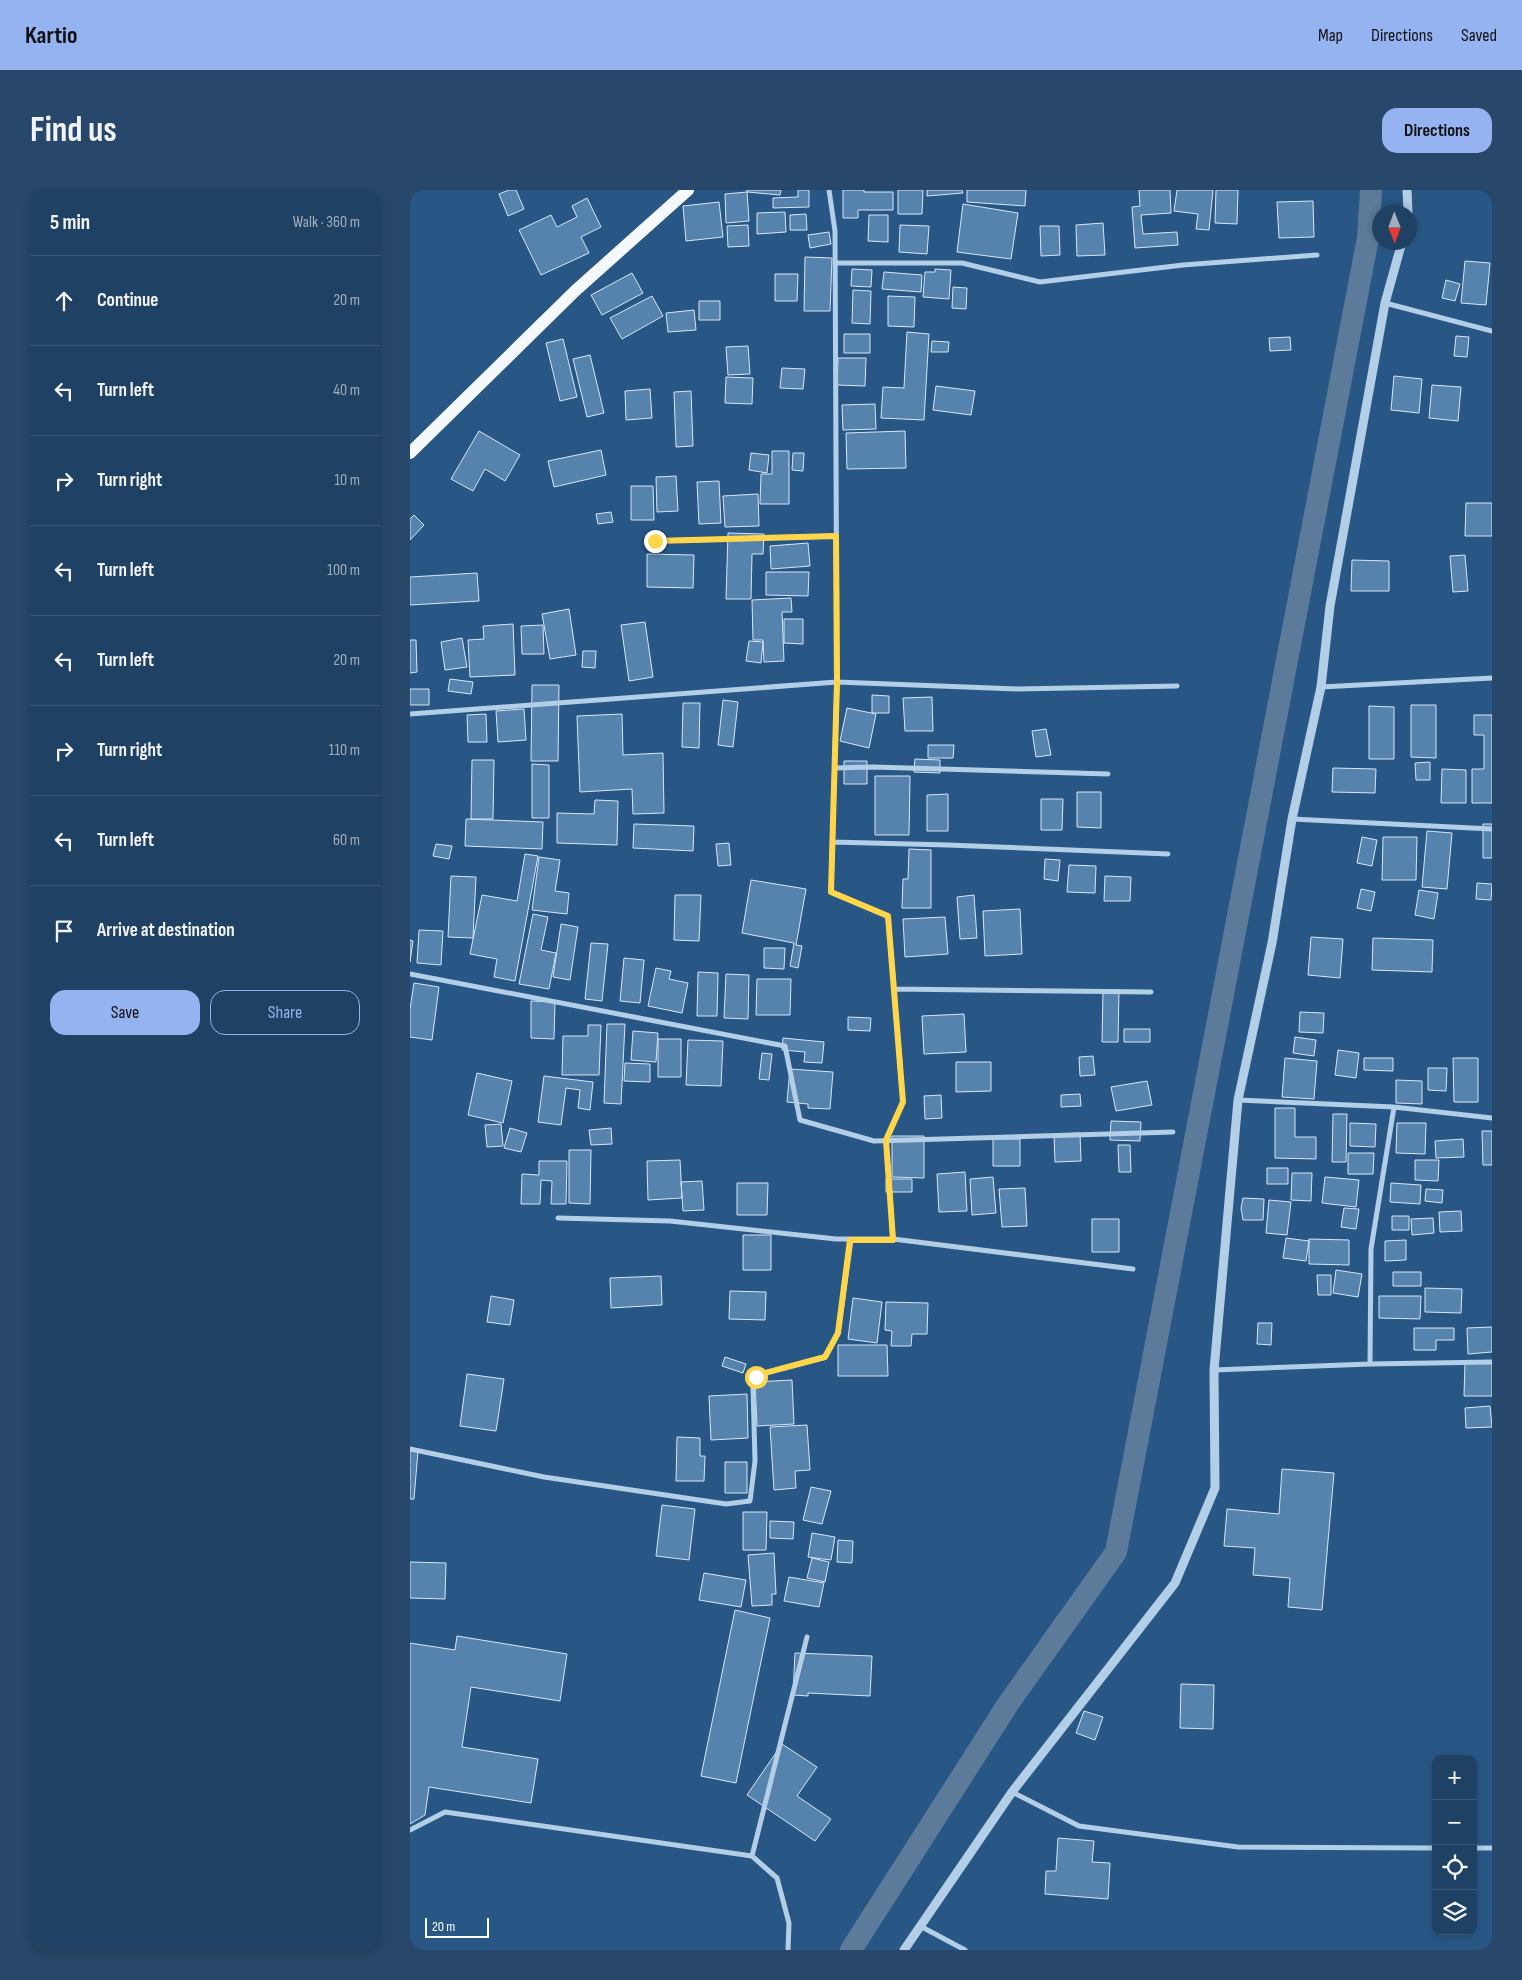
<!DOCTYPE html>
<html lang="en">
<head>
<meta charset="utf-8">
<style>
	body { margin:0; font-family:"Sofia Sans Condensed",sans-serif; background:#27486a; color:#f1f3f6 }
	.controls { position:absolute; right:15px; bottom:15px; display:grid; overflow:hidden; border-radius:10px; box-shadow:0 2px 8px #0003 }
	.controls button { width:45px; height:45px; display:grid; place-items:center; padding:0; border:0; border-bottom:1px solid #3c5a78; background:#1f4164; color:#f1f3f6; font:25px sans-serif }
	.compass { position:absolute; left:962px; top:15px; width:45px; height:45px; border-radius:50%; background:#1f4164; box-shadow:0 2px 8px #0003; rotate:179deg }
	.scale { position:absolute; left:15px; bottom:12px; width:64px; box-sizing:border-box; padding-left:5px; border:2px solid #fff; border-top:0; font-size:14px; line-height:18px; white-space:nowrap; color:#fff; -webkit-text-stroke:4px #295785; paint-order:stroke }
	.stop { position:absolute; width:15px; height:15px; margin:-11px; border:4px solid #ffd54a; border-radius:50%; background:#fff }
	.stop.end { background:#ffd54a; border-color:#fff; box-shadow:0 1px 5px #0008 }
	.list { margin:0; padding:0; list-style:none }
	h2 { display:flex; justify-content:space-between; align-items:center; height:65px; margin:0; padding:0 20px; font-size:21px }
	h2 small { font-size:16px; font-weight:400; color:#a1afbf }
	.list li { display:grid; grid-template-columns:32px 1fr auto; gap:15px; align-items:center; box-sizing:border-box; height:90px; padding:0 20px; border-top:1px solid #3c5a78 }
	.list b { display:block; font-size:19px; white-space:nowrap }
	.list em { font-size:16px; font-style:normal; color:#a1afbf }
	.actions { display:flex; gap:10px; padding:15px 20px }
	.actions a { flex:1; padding:11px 0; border:1px solid #95b2f1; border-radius:15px; text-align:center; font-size:18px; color:#95b2f1 }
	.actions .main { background:#95b2f1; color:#111 }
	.icon { flex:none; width:28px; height:28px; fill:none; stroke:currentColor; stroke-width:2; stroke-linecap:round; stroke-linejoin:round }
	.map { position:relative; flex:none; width:1082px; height:1760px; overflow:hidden; border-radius:15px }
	header { display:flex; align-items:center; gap:30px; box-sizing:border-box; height:70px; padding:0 25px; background:#95b2f1; color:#111 }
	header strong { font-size:24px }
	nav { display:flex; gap:28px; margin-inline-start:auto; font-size:18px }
	.intro { display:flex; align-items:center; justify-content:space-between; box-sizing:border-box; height:120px; padding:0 30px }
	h1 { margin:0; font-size:35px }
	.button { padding:12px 22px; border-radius:15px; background:#95b2f1; color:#111; font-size:18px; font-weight:700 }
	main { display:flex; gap:30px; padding:0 30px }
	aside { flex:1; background:#1f4164; border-radius:15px; box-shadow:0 2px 8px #0003 }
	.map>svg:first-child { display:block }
</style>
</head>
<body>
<header>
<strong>Kartio</strong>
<nav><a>Map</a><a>Directions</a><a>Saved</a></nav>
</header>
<div class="intro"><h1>Find us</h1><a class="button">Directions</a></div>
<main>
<aside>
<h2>5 min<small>Walk · 360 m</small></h2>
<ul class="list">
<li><svg class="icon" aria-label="ahead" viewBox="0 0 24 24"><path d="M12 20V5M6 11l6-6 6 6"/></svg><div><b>Continue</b></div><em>20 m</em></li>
<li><svg class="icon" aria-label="left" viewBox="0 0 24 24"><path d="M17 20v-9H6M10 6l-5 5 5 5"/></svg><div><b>Turn left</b></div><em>40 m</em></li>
<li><svg class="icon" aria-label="right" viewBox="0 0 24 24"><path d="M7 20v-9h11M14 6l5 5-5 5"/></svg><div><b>Turn right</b></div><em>10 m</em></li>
<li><svg class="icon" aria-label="left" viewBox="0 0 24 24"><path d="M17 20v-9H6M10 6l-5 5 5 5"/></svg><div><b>Turn left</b></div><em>100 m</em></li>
<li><svg class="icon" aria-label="left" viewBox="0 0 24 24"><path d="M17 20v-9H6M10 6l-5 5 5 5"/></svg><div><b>Turn left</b></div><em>20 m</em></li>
<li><svg class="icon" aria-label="right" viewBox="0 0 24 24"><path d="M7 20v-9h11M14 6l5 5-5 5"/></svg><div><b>Turn right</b></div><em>110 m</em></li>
<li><svg class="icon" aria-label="left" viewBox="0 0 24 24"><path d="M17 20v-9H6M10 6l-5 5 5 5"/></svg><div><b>Turn left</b></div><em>60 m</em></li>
<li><svg class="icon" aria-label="arrive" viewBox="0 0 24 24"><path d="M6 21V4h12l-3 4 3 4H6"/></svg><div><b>Arrive at destination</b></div></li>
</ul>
<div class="actions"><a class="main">Save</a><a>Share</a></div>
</aside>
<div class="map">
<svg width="1082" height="1760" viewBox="0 0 1082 1760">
	<rect width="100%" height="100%" fill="#295785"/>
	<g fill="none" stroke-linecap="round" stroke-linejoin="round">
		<path stroke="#5c7b9a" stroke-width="22" d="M441 1760 598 1514 706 1362 958 48 961 0"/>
	</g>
	<path fill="#5682ae" stroke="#d7e7f6" d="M99 0H106L114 19 98 26 89 4Z
		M337 0H371L370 5 337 2Z
		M388 0H399V17L363 18V8L388 7Z
		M433 0H454V2H483V20H448V28H433Z
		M488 0H513L512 24H488Z
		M517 0H552L553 3 517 6Z
		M557 0H616L615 16 557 12Z
		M729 0H760L761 23 731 25 733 44 767 42 768 55 725 58 722 17 730 16Z
		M767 0H803L799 40 786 39 788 24 764 21Z
		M806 0H828L827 34 805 33Z
		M337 2 339 31 316 33 315 4Z
		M177 8 191 37 171 47 179 63 131 85 109 40 141 25 147 37 167 27 162 16Z
		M903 11 904 47 869 48 867 12Z
		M309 12 313 47 276 51 273 16Z
		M553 14 608 23 601 69 547 62Z
		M375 22 376 42 347 44V23Z
		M396 24 397 40H380V25Z
		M459 25H478V52L458 51Z
		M693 33 695 65 667 66 666 35Z
		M338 35 339 56 318 57 317 36Z
		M490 35 519 36 517 64 489 62Z
		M630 36H649L650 65 631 66Z
		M419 42 421 54 400 58 398 45Z
		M395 67 422 68 420 121H394Z
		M1055 71 1080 73 1076 115 1051 113Z
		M442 79 462 80 461 97 441 96Z
		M525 79 541 80 539 109 513 107 515 82H525Z
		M474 82 512 85 511 102 472 99Z
		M222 83 233 103 192 125 181 105Z
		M365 84H388L387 111H365Z
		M1036 90 1050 94 1045 111 1032 108Z
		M543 97 557 98 556 119 542 118Z
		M443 100 461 101 460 134 442 133Z
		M242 106 253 126 212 149 200 128Z
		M478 106 505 107 504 137 478 136Z
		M289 111H310V130H289Z
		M284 120 286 140 258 142 256 123Z
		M497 142 519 144 514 230 471 228 473 197 494 198Z
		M434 144H460V163H434Z
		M1046 146 1059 147 1057 167 1044 166Z
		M880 147 881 160 860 161 859 148Z
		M153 149 167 207 150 211 136 153Z
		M522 151 539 152 538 162H521Z
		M338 156 340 184 318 185 316 157Z
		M180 165 194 223 177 227 163 169Z
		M428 168H456L455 196 427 195Z
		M372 178 395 179 393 199 370 198Z
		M984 186 1012 189 1009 223 981 220Z
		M316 187 343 188 342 214 315 213Z
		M1022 195 1051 197 1048 231 1019 228Z
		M526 196 565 201 561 225 523 220Z
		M240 199 242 228 216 230 215 201Z
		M281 201 283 256 266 257 264 202Z
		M465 214 466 239 433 240 432 215Z
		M69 241 110 265 95 291 75 279 63 301 41 289Z
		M495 241 496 278 437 279 436 243Z
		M191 260 196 285 144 297 138 271Z
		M362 261H379V314H350L351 284H362Z
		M341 263 359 265 357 283 339 280Z
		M383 263H394L393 281 382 280Z
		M266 286 268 321 247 322 246 287Z
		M309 291 311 333 289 334 287 292Z
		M221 296H243L244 330H221Z
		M348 304 349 336 315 337 313 306Z
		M1056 313H1082V346H1055Z
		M201 322 203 332 188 334 186 324Z
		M4 325 14 335 0 350V329Z
		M318 343 354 344 353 364H342L341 409H316Z
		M398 353 400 376 361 379 360 356Z
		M237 364 284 365 283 398 237 397Z
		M1055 365 1058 401 1043 402 1040 366Z
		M942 370 979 371V401H941Z
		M356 382H399L398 406 356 405Z
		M67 383 69 411 0 415V387Z
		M381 408 382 422H372L374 471 354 472 353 450H343L342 410Z
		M159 419 166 465 140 469 132 424Z
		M374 429H393V454L374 453Z
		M235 432 243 487 219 491 211 435Z
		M103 434 105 485 60 487 58 450 74 449 73 436Z
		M133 435 134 464H112L111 436Z
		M52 448 57 477 35 480 31 452Z
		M0 450H6L7 482 0 483Z
		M339 451 353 452 351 473 336 471Z
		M173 461H186L185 478 172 477Z
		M40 489 63 492 61 504 38 501Z
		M122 495H149L148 571H121Z
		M0 499H19V515H0Z
		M462 505 479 506V523H462Z
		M522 507 523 541H495L493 508Z
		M313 510 328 512 323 557 308 555Z
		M273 513H290L289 558 272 557Z
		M1001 515H1026V568L1001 567Z
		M959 516 984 517V569H959Z
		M437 518 466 524 459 558 430 551Z
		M114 519 116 550 88 552 86 521Z
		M76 524 77 552H58L57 525Z
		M212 524 213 565 253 563 254 623 223 624 222 599 170 602 167 526Z
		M1064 525H1082V613H1062V579H1074V545H1064Z
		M636 539 641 565 626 567 622 541Z
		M518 555H544L543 568H518Z
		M505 569 530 570V583L504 582Z
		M62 570H84L83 629H61Z
		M434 571H457V594H434Z
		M1020 572V590H1006L1005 573Z
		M122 574 139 575V628H122Z
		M923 578 966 579 965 603 922 602Z
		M1032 579 1056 580V613H1031Z
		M465 586H500L499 645H465Z
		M667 602H691V638L667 637Z
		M538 604V641H517V605Z
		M631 609H653L652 640H631Z
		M185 610 208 611 207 655 147 653V623L184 624Z
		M56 629 133 632 132 659 55 656Z
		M224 634 284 636 283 661 223 658Z
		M1073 634H1082V668H1073Z
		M1017 641 1042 643 1037 699 1012 697Z
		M952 647 967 650 962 676 947 673Z
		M973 647H1007L1006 690H972Z
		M319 653 321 675 308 676 306 654Z
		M26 654 42 656 39 669 23 666Z
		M499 659 521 660V718H492L493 689H498Z
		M115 664 128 666 105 791 84 787 87 769 60 764 72 705 107 711Z
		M129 667 150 670 145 701 159 703 157 724 122 720Z
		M635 669 650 670 648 691 634 689Z
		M659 675 686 676 685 703 657 702Z
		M41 686 66 687 63 748 38 747Z
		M695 686 721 687 720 711H694Z
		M341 690 396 699 386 755 392 756 388 778 380 776 384 753 332 743Z
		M1067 693 1082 694 1081 710 1066 709Z
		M951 699 965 702 961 721 947 718Z
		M1009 700 1028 703 1024 729 1005 725Z
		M265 705H291L289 751 264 750Z
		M564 705 567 748 550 749 547 707Z
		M610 719 612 764 575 766 573 721Z
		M123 724 138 727 131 760 146 763 139 799 109 794Z
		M535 727 538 764 495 767 493 729Z
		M151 734 168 737 160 790 143 787Z
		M9 740 33 741 31 775 7 773Z
		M901 747 933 749 930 788 898 785Z
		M963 748 1023 750 1022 782 962 780Z
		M0 750 3 751 0 772Z
		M181 753 198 754 192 811 175 809Z
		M354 758H375L374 779 354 778Z
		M214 768 234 770 230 813 210 811Z
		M246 778 261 781 259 789 278 793 272 823 238 816Z
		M288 782 308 783 307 826H287Z
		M316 784 339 785 338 829 314 828Z
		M347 789H381L380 825H346Z
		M4 793 29 797 22 850 0 847V819Z
		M693 800H709L708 852H692Z
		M121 811 145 812 144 849 121 848Z
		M890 822 914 823 913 843 889 842Z
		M554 824 556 862 514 864 512 826Z
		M438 827 461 828 460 841 438 840Z
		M197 834H215L211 914 194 913Z
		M178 835H191L189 885H152L153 846H178Z
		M714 839H740V852H714Z
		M223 841 248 843 246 872 221 870Z
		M885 847 906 850 904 866 883 863Z
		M373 848 414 852 412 873 394 872 395 862 372 860Z
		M248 849H271V887H248Z
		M278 850 313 851 311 896 276 895Z
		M928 860 949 863 946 888 925 885Z
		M352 863 362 864 359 890 349 889Z
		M683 866 685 885 670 886 669 867Z
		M875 868 907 871 904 909 872 907Z
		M954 868H983V881L954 880Z
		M1043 868H1068V912H1044Z
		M546 872H581V901L546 902Z
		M215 873 240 874V892L214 891Z
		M1018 878H1037L1036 901 1018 900Z
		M380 879 423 882 420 919 398 918V914L377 912Z
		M67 883 102 891 93 933 58 925Z
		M134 886 183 892 180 920 168 918 170 900 156 898 151 935 128 932Z
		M986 890 1012 891V914L986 913Z
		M737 891 742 915 706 921 701 897Z
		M670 904 671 916 651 917V905Z
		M531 905 532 928 515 929 514 906Z
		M865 918H885V947H906V969L865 968Z
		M923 924H937L936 972H922Z
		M701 931 731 932 730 951 700 950Z
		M940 933 966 934 965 957 940 956Z
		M987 933H1016L1015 964 986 963Z
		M91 934 93 956 77 957 75 935Z
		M100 938 117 943 111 962 94 958Z
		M201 938 202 954 181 955 179 940Z
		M1072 941H1082V975H1073Z
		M670 943 671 971 645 972 644 944Z
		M482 946H514V988L482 987Z
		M583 949H610V976H583Z
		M1053 949 1054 967 1026 968 1025 951Z
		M708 955H720L721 982H709Z
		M159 960H181L180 1014 159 1013Z
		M938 963H964L963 984H938Z
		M270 970 272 1008 238 1010 237 971Z
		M1005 970H1029L1028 991 1005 990Z
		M129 971H157L156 1014H141L142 991 131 990 130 1014H111L112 984 129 985Z
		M857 978H878V994H857Z
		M555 982 557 1021 529 1022 527 984Z
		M882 983H902L901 1011 881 1010Z
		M583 987 586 1023 562 1025 560 989Z
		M915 987 949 990 946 1017 912 1013Z
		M476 989H502V1002H476Z
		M292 991 294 1020 273 1021 271 992Z
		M327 993H358L357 1025H327Z
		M981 993 1011 995 1010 1014 980 1012Z
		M615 998 617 1036 592 1037 589 999Z
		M1016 999 1033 1000 1032 1013 1015 1011Z
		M833 1008 854 1009 853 1030H833L831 1018Z
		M859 1010 881 1012 877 1045 856 1043Z
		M934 1018 949 1019 946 1039 931 1037Z
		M1051 1021 1052 1041 1030 1042 1029 1022Z
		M982 1026H999V1040H982Z
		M1023 1028 1024 1043 1002 1045 1001 1029Z
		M682 1029H709V1062H682Z
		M333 1045H361V1080H333Z
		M876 1048 899 1051 896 1071 873 1068Z
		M899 1049 939 1050V1075L899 1074Z
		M996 1050V1070L975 1071V1051Z
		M926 1080 952 1084 948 1107 923 1103Z
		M983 1082H1011V1096H983Z
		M907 1085H921V1105H908Z
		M251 1086 252 1115 201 1118 200 1088Z
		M1015 1098 1052 1099 1051 1123 1015 1122Z
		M320 1101 356 1102 355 1130 319 1129Z
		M81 1106 104 1110 100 1135 77 1132Z
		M969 1106H1011L1010 1129 969 1128Z
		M443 1108 472 1112 467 1153 438 1149Z
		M476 1112 518 1113 517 1144H502L501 1156H481L482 1141 475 1140Z
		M848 1133H862L861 1155 847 1154Z
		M1082 1137V1162L1058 1164 1057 1138Z
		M1004 1138H1044V1150H1026V1160H1004Z
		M428 1155H477L478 1186H428Z
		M315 1167 336 1174 333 1183 312 1176Z
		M1055 1172H1082V1206H1054Z
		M57 1184 94 1189 86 1241 50 1236Z
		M382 1190 384 1234 347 1236 345 1192Z
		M337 1204 338 1248 301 1250 299 1206Z
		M1080 1216 1082 1237 1056 1238 1055 1218Z
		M397 1235 400 1280 385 1281 386 1298 364 1300 360 1237Z
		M267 1247 290 1248V1266H295L294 1291H266Z
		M0 1261H8L4 1309H0Z
		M315 1272H337V1303H315Z
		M872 1279 924 1283 912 1420 878 1417 880 1388 843 1385 845 1358 814 1356 817 1319 869 1324Z
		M401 1297 421 1301 412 1334 393 1330Z
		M252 1315 285 1319 279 1370 246 1366Z
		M333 1322H357L356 1360H333Z
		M360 1331 384 1332 383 1349 360 1348Z
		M402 1343 425 1347 421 1370 398 1367Z
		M428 1350 443 1351 442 1373 427 1372Z
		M364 1363 366 1404H362V1415L342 1416 338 1365Z
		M402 1368 419 1372 415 1392 397 1388Z
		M0 1372 36 1373 35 1409 0 1408Z
		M294 1383 336 1390 331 1417 289 1410Z
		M379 1387 414 1393 409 1417 374 1411Z
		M325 1420 360 1428 326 1593 291 1586Z
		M47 1446 157 1464 150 1511 61 1497 52 1557 128 1569 121 1613 19 1597 15 1625 0 1634V1453L45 1460Z
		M385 1463 462 1466 460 1506 398 1503V1506L383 1505Z
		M771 1494 804 1495 803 1539 770 1538Z
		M674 1521 693 1527 685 1550 666 1543Z
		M372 1554 407 1577 387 1606 421 1629 405 1651 337 1605Z
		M648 1648 684 1651 682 1672 700 1673 698 1709 635 1704 636 1681H646Z"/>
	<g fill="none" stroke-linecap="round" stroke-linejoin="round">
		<path stroke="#b3cee7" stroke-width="5" d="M419 0 425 41 427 492 607 499 767 496
			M425 73H552L630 92 773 75 907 65
			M975 113 1082 141
			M245 351 426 346
			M911 497 1082 488
			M0 524 427 492 421 702 478 726 493 912 476 950 483 1049H426L260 1031 148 1028
			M425 578 463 577 698 584
			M882 629 1082 639
			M422 652 538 655 758 664
			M0 784 375 856 390 930 464 951 763 942
			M484 799 741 802
			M828 910 984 917 1082 928
			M483 1049 723 1079
			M960 1174 961 1059 984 917
			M804 1180 960 1174 1082 1172
			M0 1259 134 1287 316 1314 340 1311 345 1271 343 1197 346 1187 351 1184 415 1167 428 1143 441 1050
			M602 1602 669 1636 828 1657 1026 1658
			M0 1640 35 1622 342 1666 367 1688 379 1733 378 1760
			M1063 1658H1082
			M342 1666 397 1447
			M510 1736 555 1760"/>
		<path stroke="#b3cee7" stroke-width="9" d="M997 0 998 22
			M494 1760 602 1602 765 1393 805 1298 804 1180 828 910 862 753 882 629 911 497 920 416 975 113 992 52"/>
		<path stroke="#f5f9fe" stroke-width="12" d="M0 263 165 101 278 0"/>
	</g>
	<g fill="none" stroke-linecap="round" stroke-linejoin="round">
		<path stroke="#ffd54a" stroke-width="6" d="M245 351 426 346 427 492 421 702 478 726 493 912 476 950 483 1050H440L428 1143 415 1167 351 1184 346 1187"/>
	</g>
</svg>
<div class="controls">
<button>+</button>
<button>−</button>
<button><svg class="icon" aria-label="locate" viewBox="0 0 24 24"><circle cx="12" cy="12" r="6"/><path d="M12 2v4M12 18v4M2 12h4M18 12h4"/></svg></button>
<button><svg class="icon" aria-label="layers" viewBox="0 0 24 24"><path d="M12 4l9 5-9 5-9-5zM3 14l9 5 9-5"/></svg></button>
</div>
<svg class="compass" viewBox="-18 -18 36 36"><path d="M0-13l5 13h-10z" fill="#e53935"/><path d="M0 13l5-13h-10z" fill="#a1afbf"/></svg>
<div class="scale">20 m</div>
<div class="stop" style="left:346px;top:1187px"></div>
<div class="stop end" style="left:245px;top:351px"></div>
</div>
</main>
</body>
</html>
